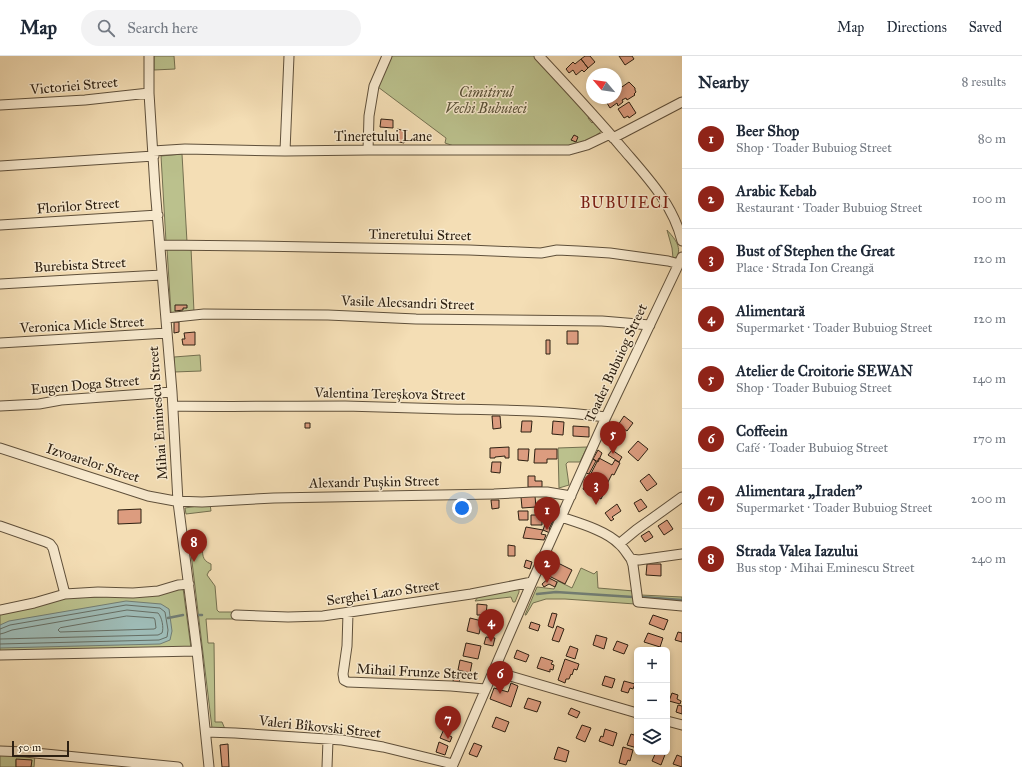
<!DOCTYPE html>
<html lang="en">
<head>
<meta charset="utf-8">
<style>
	body { margin:0; font-family:"IM FELL Great Primer",serif; background:#f2f2f3; color:#1f2937 }
	.controls { position:absolute; right:12px; bottom:12px; display:grid; overflow:hidden; border-radius:6px; box-shadow:0 2px 6px #0003 }
	.controls button { width:36px; height:36px; display:grid; place-items:center; padding:0; border:0; border-bottom:1px solid #e0e1e3; background:#fff; color:#1f2937; font:20px sans-serif }
	.compass { position:absolute; left:586px; top:12px; width:36px; height:36px; border-radius:50%; background:#fff; box-shadow:0 2px 6px #0003; rotate:299deg }
	.scale { position:absolute; left:12px; bottom:10px; width:57px; box-sizing:border-box; padding-left:4px; border:2px solid #2d2012; border-top:0; font-size:11px; line-height:14px; white-space:nowrap; color:#2d2012; -webkit-text-stroke:3px #f8eacf; paint-order:stroke }
	.you { position:absolute; left:462px; top:452px; width:14px; height:14px; margin:-10px; border:3px solid #fff; border-radius:50%; background:#1a73e8; box-shadow:0 0 0 6px #1a73e833 }
	.badge { display:grid; place-items:center; width:26px; height:26px; border-radius:50%; background:#8f2418; color:#fff; font-size:13px; font-weight:700 }
	.pin { position:absolute; translate:-50% -33px; filter:drop-shadow(0 1px 2px #0008) }
	.pin::after { content:''; position:absolute; top:21px; width:14px; height:12px; background:inherit; clip-path:polygon(0 0,100% 0,50% 100%) }
	.list { margin:0; padding:0; list-style:none }
	h2 { display:flex; justify-content:space-between; align-items:center; height:52px; margin:0; padding:0 16px; font-size:17px }
	h2 small { font-size:13px; font-weight:400; color:#747a83 }
	.list li { display:grid; grid-template-columns:26px 1fr auto; gap:12px; align-items:center; box-sizing:border-box; height:60px; padding:0 16px; border-top:1px solid #e0e1e3 }
	.list b { display:block; font-size:15px; white-space:nowrap }
	.list p { margin:0; font-size:13px; white-space:nowrap; color:#747a83 }
	.list em { font-size:13px; font-style:normal; color:#747a83 }
	.icon { flex:none; width:22px; height:22px; fill:none; stroke:currentColor; stroke-width:2; stroke-linecap:round; stroke-linejoin:round }
	.map { position:relative; flex:none; width:682px; height:711px; overflow:hidden }
	header { display:flex; align-items:center; gap:24px; box-sizing:border-box; height:56px; padding:0 20px; background:#fff; border-bottom:1px solid #e0e1e3 }
	header strong { font-size:19px }
	nav { display:flex; gap:22px; margin-inline-start:auto; font-size:14px }
	.search { width:280px; height:36px; background:#f2f2f3; display:flex; align-items:center; gap:10px; box-sizing:border-box; padding:0 14px; border-radius:22px; color:#747a83; font-size:15px }
	main { display:flex }
	aside { flex:1; background:#fff }
	.map>svg:first-child { display:block }
</style>
</head>
<body>
<header>
<strong>Map</strong>
<div class="search"><svg class="icon" aria-label="search" viewBox="0 0 24 24"><circle cx="10" cy="10" r="6"/><path d="M15 15l6 6"/></svg>Search here</div>
<nav><a>Map</a><a>Directions</a><a>Saved</a></nav>
</header>
<main>
<div class="map">
<svg width="682" height="711" viewBox="0 0 682 711">
	<rect width="100%" height="100%" fill="#f4deb5"/>
	<filter id="stains"><feTurbulence type="fractalNoise" baseFrequency=".005" numOctaves="4"/><feColorMatrix values="0 0 0 0 .2 0 0 0 0 .09 0 0 0 0 .02 0 0 0 .5 -.17"/></filter>
	<radialGradient id="worn" r=".72"><stop offset=".6" stop-color="#630" stop-opacity="0"/><stop offset="1" stop-color="#630" stop-opacity=".3"/></radialGradient>
	<path fill="#bbc18d" stroke="#747050" d="M154 0H174L175 13 154 14Z
		M392 0H534L590 59 588 62 592 67 595 64 602 75 585 87 572 92H460L445 87 446 82 378 31Z
		M182 98 187 186H166L161 100Z
		M667 174C674 182 682 190 677 201L673 202 672 192Z
		M191 192 194 256 171 257 167 193Z
		M200 299 201 315 174 316V301Z
		M587 391 580 406H568L566 408 569 429 559 432 558 392Z
		M210 448 211 455 186 458 185 452Z
		M202 488C203 498 201 504 211 508V514L209 515 207 519 215 530 217 554 219 556H234L233 563H206L208 587H214L215 666H222L225 673 212 672 190 489Z
		M581 512 594 518 597 515 598 532 634 535 635 548 565 543H546L533 547 526 559H525L537 531 554 533 558 525 572 532Z
		M183 532 191 592 0 597V558L67 542 155 539Z
		M519 533V536L515 546H513L511 541 475 545 478 541Z
		M641 539 682 541V548L641 545Z
		M0 697 35 699 34 711H31V704H16V711H0Z"/>
	<path fill="#9ebbb6" stroke="#717d74" d="M126 545 161 548 169 553 172 575 170 584 160 588 0 592V569L9 565Z"/>
	<g fill="none" stroke-linecap="round" stroke-linejoin="round">
		<path stroke="#666e64" stroke-width="1" d="M127 560 154 562 155 564 156 572 154 573 60 576 58 574 60 572Z
			M0 573 10 569 126 549 160 552 165 556 168 574 167 581 159 584 0 588
			M0 578 4 577 12 574 127 554 158 557C162 561 164 572 162 577L158 579 0 583"/>
		<path stroke="#717d74" stroke-width="2.5" d="M537 538 556 536 633 541
			M642 541 682 544
			M199 559H202
			M168 562 183 559"/>
	</g>
	<path fill="#dc9c7f" stroke="#2d2012" d="M585 0H590L595 6 588 12 581 3Z
		M619 0H632L634 3 625 9Z
		M581 3 588 12 584 16 582 14 576 19 573 14 569 17 566 13 573 6 575 8Z
		M629 26 635 32V34L636 36 634 38 635 39 627 44 626 42 622 44 623 46 618 50 617 47 610 52 607 47 612 42H616V37L617 38 621 35 619 33Z
		M629 46 636 57 629 62 628 60 624 62 618 53Z
		M381 63 393 64V72L380 71Z
		M397 73 406 75 404 87 395 85Z
		M574 79 578 81 576 86 571 84Z
		M175 249H187V252H183V254L175 255Z
		M174 266H179V276L174 277Z
		M567 275H578V288H567Z
		M195 276V289H183L182 283H185L184 277Z
		M546 284H550V298H546Z
		M492 360H500L501 372 493 373Z
		M624 360 633 367 627 375 618 369Z
		M522 365H532L531 376H521Z
		M553 365 564 366 563 379 552 378Z
		M305 367H310V372H305Z
		M573 370 589 371V381L573 380Z
		M615 373 625 379 619 388 609 381Z
		M638 385 648 393 638 405 628 396Z
		M509 391V402H505V400L495 401V402H490V392Z
		M518 393H529L528 405 518 404Z
		M535 393H557V403H547V407H534Z
		M598 394 602 397 598 406 593 403Z
		M612 394 622 401 619 406 608 399Z
		M599 402 612 409 615 404 620 407 614 419 612 418 606 430 607 431 601 443 583 433Z
		M593 403 596 405 589 418 586 417Z
		M492 406H501L500 417 491 416Z
		M649 418 657 428 647 435 640 425Z
		M528 420H535V425H542V431H528Z
		M535 440 536 451 522 452 521 441Z
		M641 443 647 451 639 456 634 447Z
		M491 444H499V452L492 453Z
		M617 448 621 455 612 461 614 463 611 465 605 457Z
		M141 453V467L118 468V454Z
		M518 455H528V464H519Z
		M531 459H542V469H531Z
		M548 460 554 463 549 473 551 474 550 477 543 474Z
		M667 464 673 473 664 479 658 470Z
		M526 471 543 474 541 478 546 479 544 484 523 482Z
		M649 475 653 481 645 486 641 480Z
		M508 489 515 490V500H508Z
		M526 504 532 506 530 513 524 511Z
		M556 506 572 514 565 528 549 520Z
		M647 508H661V520L646 519Z
		M549 522 557 526 555 531 549 528 544 531 542 528Z
		M477 548 487 549 486 559H477Z
		M552 557 557 558 553 572 548 570Z
		M653 559 668 564 664 574 649 568Z
		M470 562 482 565 479 578 467 575Z
		M531 566 540 569 538 575 529 572Z
		M557 570 564 573 559 586 552 584Z
		M678 576 682 577V586L675 584Z
		M648 577 663 582 660 591 644 586Z
		M596 579 607 582 604 593 593 589Z
		M486 581 495 582 493 590 484 588Z
		M617 585 628 589 624 598 613 594Z
		M466 587 481 590 478 603 463 600Z
		M570 590 578 593 575 603 566 600Z
		M517 594 529 599 526 606 514 602Z
		M541 601 553 605 551 608 554 609 553 614 550 613V616L537 612Z
		M565 603 579 608 577 614 574 613 572 619 571 618 569 623H566L565 627 558 624Z
		M460 604 472 607 470 617 458 614Z
		M454 619 460 621 459 627 453 625Z
		M605 620 615 623 612 632 602 629Z
		M624 625 635 628 633 633 630 632 628 637 621 635Z
		M511 627 518 630 511 651 490 643 494 632 508 636Z
		M672 637 678 639 677 643 681 645 680 648 669 645Z
		M528 642 541 646 537 656 524 652Z
		M678 649 682 650V658L676 656Z
		M571 652 580 656 577 662 568 658Z
		M496 661 509 666 505 676 492 671Z
		M582 669 591 672 585 686 576 682Z
		M444 673 447 675 446 678 452 681 450 686 440 682Z
		M605 673 617 677 613 690 599 685 601 680 603 681Z
		M631 678 637 680V692L627 689Z
		M439 686 448 690 445 699 436 696Z
		M474 687 482 690 477 701 469 698Z
		M228 688 229 711H222L220 689Z
		M558 691 569 695 566 706 554 703Z
		M623 691 633 694 630 705 628 704 626 709 619 707Z
		M656 696H666L661 709 652 705Z
		M677 699 682 701V711L673 708Z
		M16 703 32 704 31 711H16Z"/>
	<g fill="none" stroke-linecap="round" stroke-linejoin="round">
		<g stroke="#5f503b" stroke-width="11">
			<path id="street" d="M149 0V37L155 132 172 336 178 446 197 595 209 711
				M539 0C568 31 596 61 623 93 647 121 673 148 682 185
				M0 49 85 44 149 37
				M613 82 682 46
				M368 94 369 60 374 30 387 0
				M153 95 185 93 285 95 368 94H569L587 89 610 78
				M285 95 289 0
				M0 110 154 100
				M0 169 158 159
				M160 189 258 190 469 194 541 197 557 194 578 195 610 197 668 205 679 208
				M0 228 86 223 162 219
				M166 262 204 258 328 259 416 263 602 265 650 269
				M0 287 167 277
				M0 350 39 348 61 344 172 336
				M173 350C230 351 288 350 345 350 380 351 414 352 449 353 501 354 554 354 606 361
				M0 392 148 440 175 445 202 446 274 442 494 438 533 436H547L571 440
				M561 461C579 467 607 475 619 488 624 492 627 498 631 503L639 504 682 498
				M0 470 46 486 50 488 53 492 65 538
				M619 488 636 474 682 441
				M631 503 633 509 638 546 682 550
				M0 554 34 547 65 538 98 536 133 537 158 535 178 529 189 528
				M348 557 347 590 343 618 344 624 348 626 451 630 485 633
				M236 559 288 561 323 560 471 538 532 526
				M0 599 197 595
				M493 615 637 657
				M667 665 682 669
				M206 676 235 677 342 684 383 691 453 708
				M0 695 25 696 178 711
				M327 711 328 684
				M452 711 532 526 606 361 682 201"/>
		</g>
		<use href="#street" stroke="#f8eacf" stroke-width="9"/>
	</g>
	<g text-anchor="middle" dominant-baseline="central" stroke-width="3" stroke-linejoin="round" paint-order="stroke">
		<g font-size="14" fill="#2d2012" stroke="#f8eacf">
			<text transform="translate(74 30) rotate(-5)">Victoriei Street</text>
			<text x="383" y="80">Tineretului Lane</text>
			<text transform="translate(78 150) rotate(-4)">Florilor Street</text>
			<text transform="translate(420 179) rotate(1)">Tineretului Street</text>
			<text transform="translate(80 209) rotate(-3)">Burebista Street</text>
			<text transform="translate(408 247) rotate(2)">Vasile Alecsandri Street</text>
			<text transform="translate(82 269) rotate(-3)">Veronica Micle Street</text>
			<text transform="translate(616 307) rotate(-65)">Toader Bubuiog Street</text>
			<text transform="translate(85 329) rotate(-5)">Eugen Doga Street</text>
			<text transform="translate(390 338) rotate(1)">Valentina Tereșkova Street</text>
			<text transform="translate(158 357) rotate(-94)">Mihai Eminescu Street</text>
			<text transform="translate(93 407) rotate(18)">Izvoarelor Street</text>
			<text transform="translate(374 426) rotate(-1)">Alexandr Pușkin Street</text>
			<text transform="translate(383 537) rotate(-8)">Serghei Lazo Street</text>
			<text transform="translate(417 616) rotate(3)">Mihail Frunze Street</text>
			<text transform="translate(320 671) rotate(6)">Valeri Bîkovski Street</text>
		</g>
		<g font-size="14" font-style="italic" fill="#585037" stroke="#f8eacf">
			<text x="486" y="36">Cimitirul<tspan x="486" dy="16">Vechi Bubuieci</tspan></text>
		</g>
		<g font-size="16" letter-spacing="1" fill="#7a1f14" stroke="#f8eacf">
			<text x="625" y="146">BUBUIECI</text>
		</g>
	</g>
	<rect width="100%" height="100%" filter="url(#stains)"/>
	<rect width="100%" height="100%" fill="url(#worn)"/>
</svg>
<div class="controls">
<button>+</button>
<button>−</button>
<button><svg class="icon" aria-label="layers" viewBox="0 0 24 24"><path d="M12 4l9 5-9 5-9-5zM3 14l9 5 9-5"/></svg></button>
</div>
<svg class="compass" viewBox="-18 -18 36 36"><path d="M0-13l5 13h-10z" fill="#e53935"/><path d="M0 13l5-13h-10z" fill="#747a83"/></svg>
<div class="scale">50 m</div>
<div class="you"></div>
<div class="pin badge" style="left:547px;top:474px">1</div>
<div class="pin badge" style="left:547px;top:527px">2</div>
<div class="pin badge" style="left:596px;top:449px">3</div>
<div class="pin badge" style="left:491px;top:586px">4</div>
<div class="pin badge" style="left:613px;top:398px">5</div>
<div class="pin badge" style="left:500px;top:638px">6</div>
<div class="pin badge" style="left:448px;top:683px">7</div>
<div class="pin badge" style="left:194px;top:506px">8</div>
</div>
<aside>
<h2>Nearby<small>8 results</small></h2>
<ul class="list">
<li><span class="badge">1</span><div><b>Beer Shop</b><p>Shop · Toader Bubuiog Street</p></div><em>80 m</em></li>
<li><span class="badge">2</span><div><b>Arabic Kebab</b><p>Restaurant · Toader Bubuiog Street</p></div><em>100 m</em></li>
<li><span class="badge">3</span><div><b>Bust of Stephen the Great</b><p>Place · Strada Ion Creangă</p></div><em>120 m</em></li>
<li><span class="badge">4</span><div><b>Alimentară</b><p>Supermarket · Toader Bubuiog Street</p></div><em>120 m</em></li>
<li><span class="badge">5</span><div><b>Atelier de Croitorie SEWAN</b><p>Shop · Toader Bubuiog Street</p></div><em>140 m</em></li>
<li><span class="badge">6</span><div><b>Coffeein</b><p>Café · Toader Bubuiog Street</p></div><em>170 m</em></li>
<li><span class="badge">7</span><div><b>Alimentara „Iraden”</b><p>Supermarket · Toader Bubuiog Street</p></div><em>200 m</em></li>
<li><span class="badge">8</span><div><b>Strada Valea Iazului</b><p>Bus stop · Mihai Eminescu Street</p></div><em>240 m</em></li>
</ul>
</aside>
</main>
</body>
</html>
